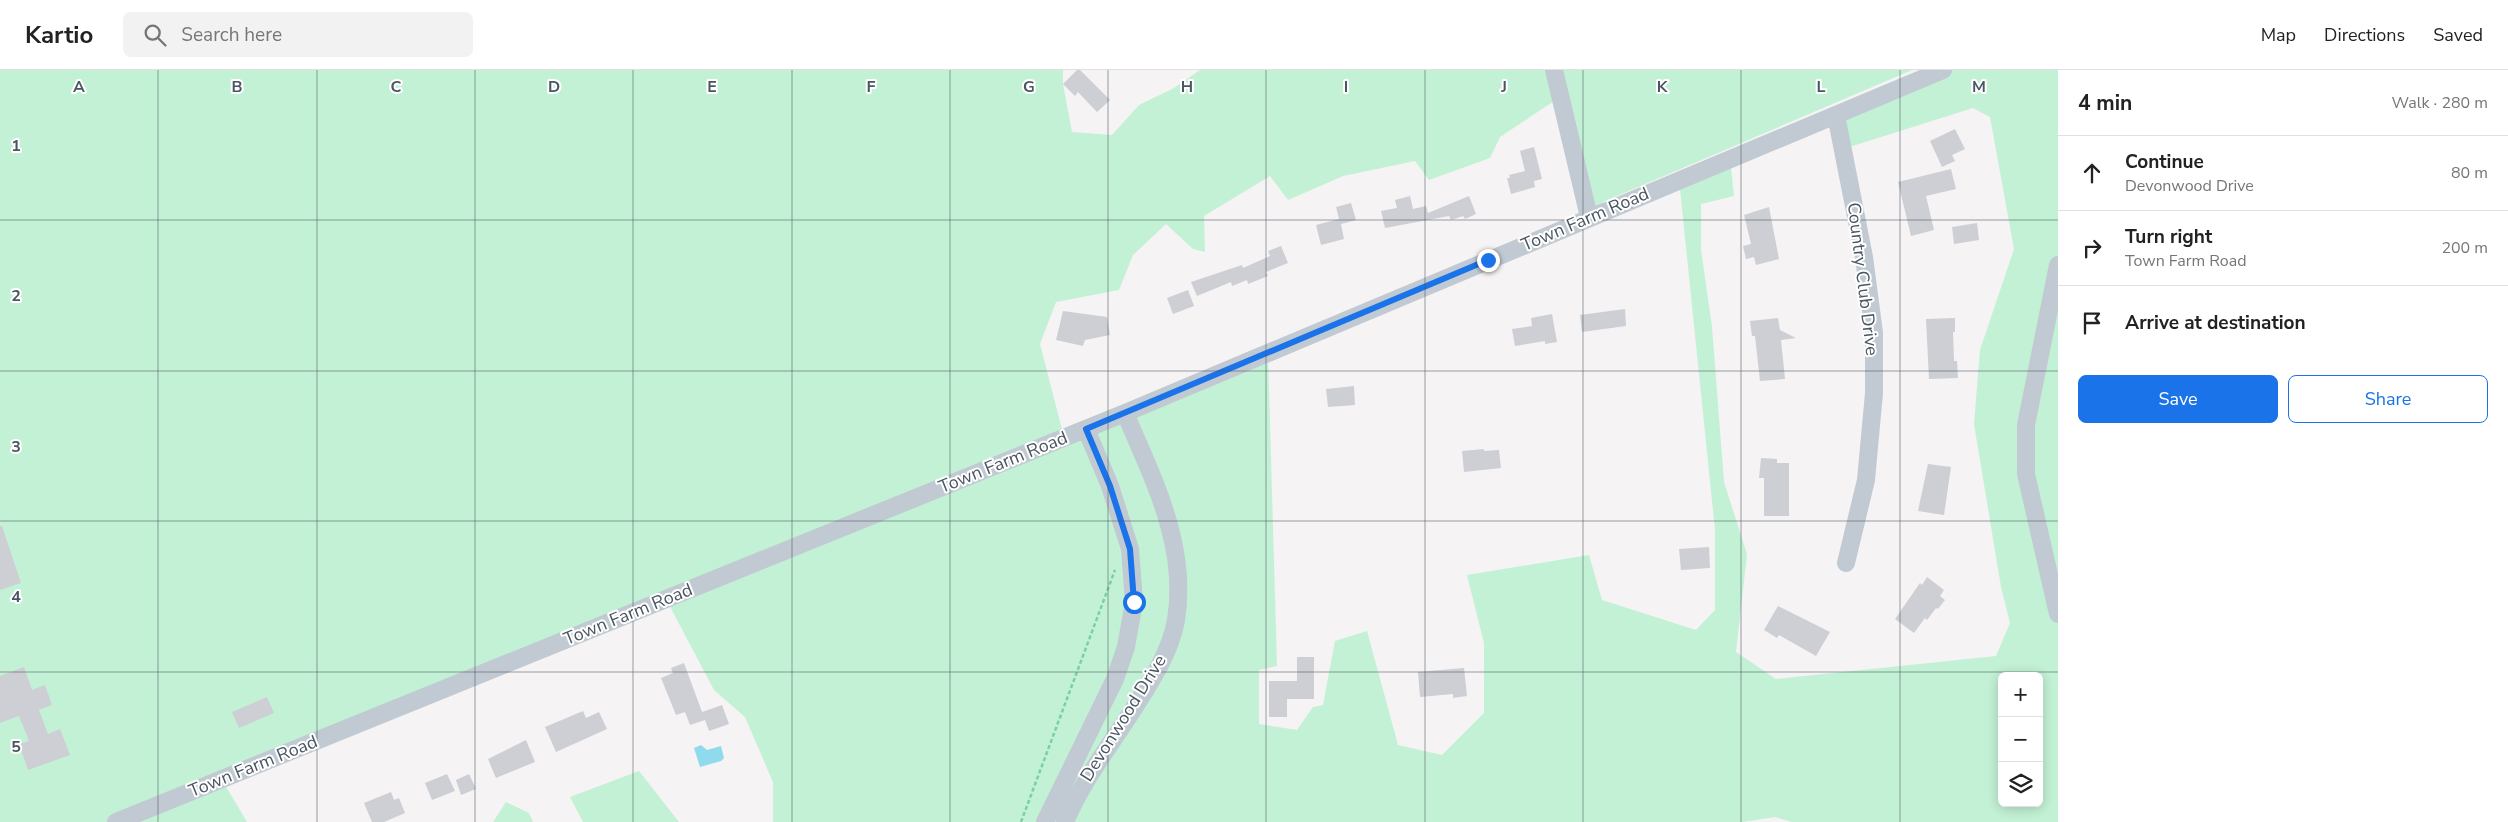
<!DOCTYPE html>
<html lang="en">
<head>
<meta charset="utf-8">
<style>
	body { margin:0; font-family:"Nunito Sans",sans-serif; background:#f2f2f2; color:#222 }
	.controls { position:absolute; right:15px; bottom:15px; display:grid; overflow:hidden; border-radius:8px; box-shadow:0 2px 12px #0003 }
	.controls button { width:45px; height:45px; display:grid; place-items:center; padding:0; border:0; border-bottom:1px solid #e0e0e0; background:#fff; color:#222; font:25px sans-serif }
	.stop { position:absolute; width:15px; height:15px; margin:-11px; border:4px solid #1a73e8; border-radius:50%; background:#fff }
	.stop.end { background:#1a73e8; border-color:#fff; box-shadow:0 1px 5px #0008 }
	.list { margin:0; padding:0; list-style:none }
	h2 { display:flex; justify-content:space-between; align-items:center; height:65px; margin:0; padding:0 20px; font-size:21px }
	h2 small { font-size:16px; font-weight:400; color:#767676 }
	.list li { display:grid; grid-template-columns:32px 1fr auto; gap:15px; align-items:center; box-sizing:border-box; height:75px; padding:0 20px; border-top:1px solid #e0e0e0 }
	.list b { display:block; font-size:19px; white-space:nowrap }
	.list p { margin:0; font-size:16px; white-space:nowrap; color:#767676 }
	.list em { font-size:16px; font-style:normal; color:#767676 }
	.actions { display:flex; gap:10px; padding:15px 20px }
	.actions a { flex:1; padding:11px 0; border:1px solid #1a73e8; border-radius:8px; text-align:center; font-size:18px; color:#1a73e8 }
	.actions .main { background:#1a73e8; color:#fff }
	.icon { flex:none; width:28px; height:28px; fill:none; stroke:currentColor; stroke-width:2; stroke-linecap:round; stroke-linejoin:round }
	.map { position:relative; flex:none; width:2058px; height:752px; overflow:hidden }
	header { display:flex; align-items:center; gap:30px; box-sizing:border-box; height:70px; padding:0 25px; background:#fff; border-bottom:1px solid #e0e0e0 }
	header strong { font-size:24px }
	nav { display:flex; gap:28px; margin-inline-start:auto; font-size:18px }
	.search { width:350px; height:45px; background:#f2f2f2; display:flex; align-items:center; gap:12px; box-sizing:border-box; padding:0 18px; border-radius:8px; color:#767676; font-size:19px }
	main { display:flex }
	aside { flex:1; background:#fff }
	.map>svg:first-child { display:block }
</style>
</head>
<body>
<header>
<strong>Kartio</strong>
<div class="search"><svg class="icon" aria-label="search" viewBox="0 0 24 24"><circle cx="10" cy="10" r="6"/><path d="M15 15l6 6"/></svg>Search here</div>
<nav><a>Map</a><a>Directions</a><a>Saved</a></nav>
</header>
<main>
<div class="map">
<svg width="2058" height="752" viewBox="0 0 2058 752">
	<rect width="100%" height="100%" fill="#f5f3f3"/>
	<path fill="#c3f1d5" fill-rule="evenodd" d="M0 0H1063V14L1072 62 1112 65 1139 35 1174 18 1200 0H1912L1603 132 1589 147 1560 27 1500 67 1490 88 1429 110 1415 91 1343 106 1288 130 1270 106 1204 146 1205 182 1193 179 1166 154 1133 185 1119 220 1056 232 1040 274 1064 367 1268 283 1277 596 1259 600V654L1297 660 1313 637 1323 635 1335 571 1367 561 1398 675 1442 685 1484 643V573L1467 505 1589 485 1602 530 1696 560 1715 540V460L1679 109 1730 88 1734 126 1701 134V180L1712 257 1724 412 1747 484 1736 582 1776 609 1996 586 2010 553 2001 517 1974 354 1980 280 2014 179 1990 47 1973 38 1843 79 1836 45 1943 0H2058V195L2026 355 2058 544V752H1792L1775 747 1743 752H773V712L745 647 714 620 666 529 222 710 247 752H0ZM2002 606H2039V733H2002Z
		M2058 238V507L2032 402 2034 354Z
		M639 701 679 752H583L570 727Z
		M506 732 529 743 533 752H493Z"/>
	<path fill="#90daee" d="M701 675 707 680 721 676 724 688 721 691 700 697 694 678Z"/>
	<path fill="#cdcfd5" d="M1077 0H1080L1110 30 1097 42 1078 22 1075 26 1063 14Z
		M1955 59 1965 79 1952 85 1955 91 1942 97 1930 71Z
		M1534 77 1542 109 1534 111 1535 117 1511 124 1507 108H1510L1509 105 1525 101 1520 81Z
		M1951 99 1956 119 1926 126 1934 160 1911 166 1898 112Z
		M1410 126 1413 139 1426 136 1428 143 1469 126 1476 144 1465 149 1463 146 1451 150 1449 146 1385 158 1381 141 1397 138 1395 130Z
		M1351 133 1356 150 1341 154 1344 169 1321 175 1316 155 1339 149 1336 137Z
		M1769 137 1779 189 1756 195 1754 187 1746 189 1743 176 1751 174 1744 145Z
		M1977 153 1979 170 1954 174 1952 157Z
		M1281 176 1288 193 1266 202 1268 206 1248 214 1247 210 1232 216 1231 212 1197 226 1191 212 1242 195 1243 198 1270 186 1268 181Z
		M1188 220 1194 236 1173 244 1167 228Z
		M1625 239 1626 256 1582 262 1580 245Z
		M1063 241 1107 247 1110 265 1085 270 1083 276 1056 270Z
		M1552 244 1557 272 1545 274V271L1515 276 1512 259 1532 256 1531 248Z
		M1778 248 1780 260 1796 268 1781 270 1785 309 1760 311 1755 266H1752L1750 251Z
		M1955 248V262H1953L1954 291H1957L1958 308 1929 309 1926 249Z
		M1354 316 1355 335 1328 337 1326 319Z
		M1484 379V381L1499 380 1501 398 1464 402 1462 381Z
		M1761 388 1777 389V393H1789V446H1764V408H1759Z
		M1928 394 1951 397 1944 445 1918 441Z
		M0 456H2L21 513 0 520Z
		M1709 477 1710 498 1681 500 1679 479Z
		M1927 507 1944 520 1940 526 1945 530 1938 539 1936 538 1927 550 1925 548 1914 563 1895 549 1920 513 1922 515Z
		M1778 536 1830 562 1816 586 1779 565 1777 568 1764 560Z
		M1297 587H1314V629H1287V647H1269V611H1297Z
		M684 593 702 642 722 635 729 654 709 661 705 650 690 655 685 642 676 645 661 608 673 603 671 598Z
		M24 597 32 620 45 615 52 635 39 640 48 664 60 659 70 685 28 700 19 674 29 671 19 646 0 653V606Z
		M1464 598 1467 626 1453 628V624L1420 627 1418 602Z
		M267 627 274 643 239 658 232 642Z
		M583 641 586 648 599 642 607 659 556 682 545 657Z
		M526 670 535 692 496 708 488 689Z
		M447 704 455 721 432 730 425 713Z
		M469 704 476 719 461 725 456 710Z
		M391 722 394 730 399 728 405 743 384 752H372L364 733Z"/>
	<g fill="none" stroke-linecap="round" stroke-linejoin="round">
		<path stroke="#7ad0a6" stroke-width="2.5" stroke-dasharray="4 2.5" stroke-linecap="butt" d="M1021 752 1115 500"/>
		<path stroke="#c1cad2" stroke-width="18" d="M1554 0 1589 147
			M1836 45 1864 187 1874 263V323L1866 410 1846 493
			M2058 195 2026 355V404L2058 544
			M116 752 1125 343 1943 0
			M1045 752 1115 609 1126 577 1134 532 1130 479 1110 416 1086 359
			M1065 752C1083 709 1111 675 1136 635 1152 610 1171 580 1176 550 1188 475 1153 409 1125 343"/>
	</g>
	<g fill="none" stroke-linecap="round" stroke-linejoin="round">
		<path stroke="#1a73e8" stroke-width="6" d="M1134 532 1130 479 1110 416 1086 359 1488 190"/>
	</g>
	<path fill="none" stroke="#4a5661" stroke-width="1" stroke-opacity="0.55" d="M158 0V752M317 0V752M475 0V752M633 0V752M792 0V752M950 0V752M1108 0V752M1266 0V752M1425 0V752M1583 0V752M1741 0V752M1900 0V752M0 150H2058M0 301H2058M0 451H2058M0 602H2058"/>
	<g text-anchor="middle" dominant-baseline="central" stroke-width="4" stroke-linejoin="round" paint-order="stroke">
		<g font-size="18" fill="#4a5661" stroke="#fff">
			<text transform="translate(1585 149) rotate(-23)">Town Farm Road</text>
			<text transform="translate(1863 209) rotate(83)">Country Club Drive</text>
			<text transform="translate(1003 392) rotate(-22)">Town Farm Road</text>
			<text transform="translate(628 544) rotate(-22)">Town Farm Road</text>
			<text transform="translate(1123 648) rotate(-58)">Devonwood Drive</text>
			<text transform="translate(253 696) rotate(-22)">Town Farm Road</text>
		</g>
	</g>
	<g font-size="16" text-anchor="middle" font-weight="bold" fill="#4a5661" stroke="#fff" stroke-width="4" stroke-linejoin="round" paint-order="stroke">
		<text x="79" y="22">A</text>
		<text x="237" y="22">B</text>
		<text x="396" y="22">C</text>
		<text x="554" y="22">D</text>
		<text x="712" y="22">E</text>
		<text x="871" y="22">F</text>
		<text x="1029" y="22">G</text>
		<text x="1187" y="22">H</text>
		<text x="1346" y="22">I</text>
		<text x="1504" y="22">J</text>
		<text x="1662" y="22">K</text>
		<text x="1821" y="22">L</text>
		<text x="1979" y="22">M</text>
		<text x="16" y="81">1</text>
		<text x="16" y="231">2</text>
		<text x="16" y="382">3</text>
		<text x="16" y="532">4</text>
		<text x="16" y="682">5</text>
	</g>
</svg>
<div class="controls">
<button>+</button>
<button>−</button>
<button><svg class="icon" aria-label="layers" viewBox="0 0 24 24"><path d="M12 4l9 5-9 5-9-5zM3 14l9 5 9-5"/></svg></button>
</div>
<div class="stop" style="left:1134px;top:532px"></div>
<div class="stop end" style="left:1488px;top:190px"></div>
</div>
<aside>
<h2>4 min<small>Walk · 280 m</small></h2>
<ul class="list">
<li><svg class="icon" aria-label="ahead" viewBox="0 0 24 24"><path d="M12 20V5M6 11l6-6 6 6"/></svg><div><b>Continue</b><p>Devonwood Drive</p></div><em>80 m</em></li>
<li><svg class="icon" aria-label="right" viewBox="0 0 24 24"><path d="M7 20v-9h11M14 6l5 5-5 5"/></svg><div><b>Turn right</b><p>Town Farm Road</p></div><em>200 m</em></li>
<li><svg class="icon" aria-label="arrive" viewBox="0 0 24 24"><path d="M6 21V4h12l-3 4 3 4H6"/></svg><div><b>Arrive at destination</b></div></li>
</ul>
<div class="actions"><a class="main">Save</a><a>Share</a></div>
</aside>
</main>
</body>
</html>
